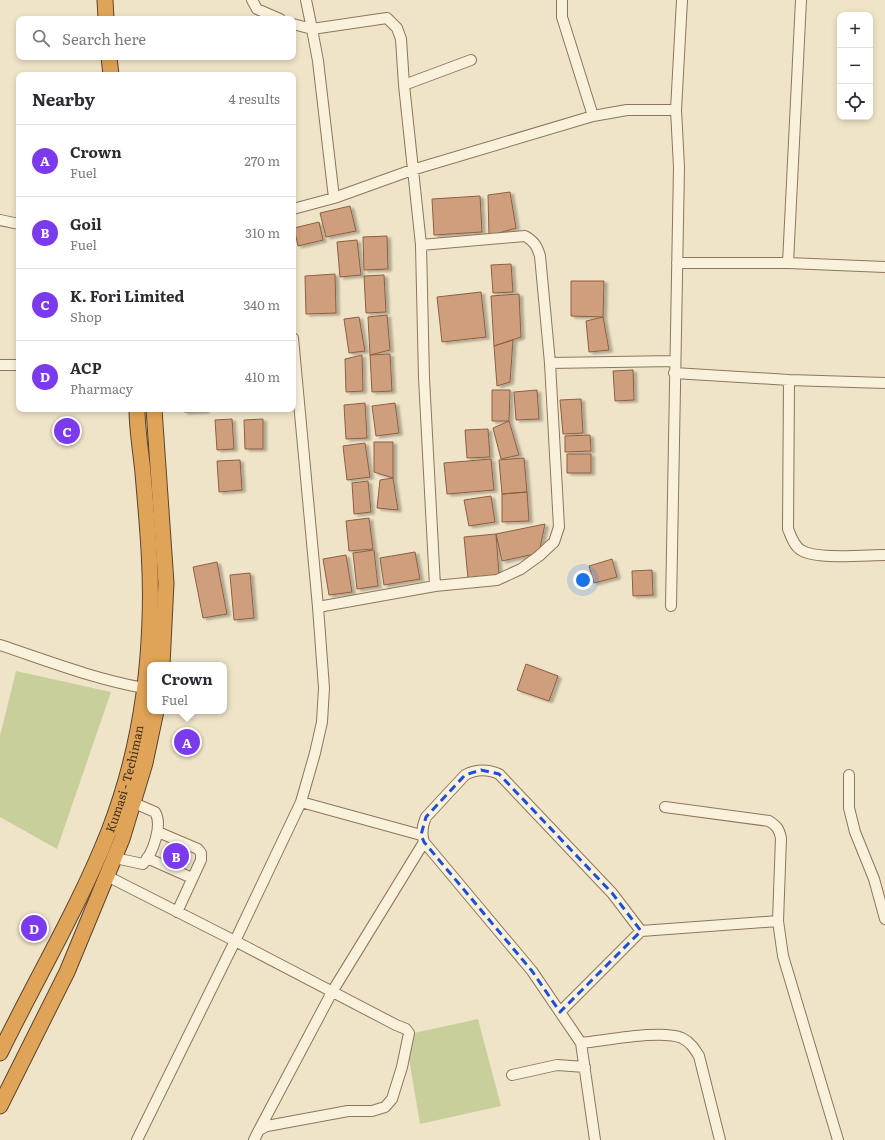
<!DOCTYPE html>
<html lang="en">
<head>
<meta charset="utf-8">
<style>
	body { margin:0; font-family:Literata,serif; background:#f2f2f3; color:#2b2b33 }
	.controls { position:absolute; right:12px; top:12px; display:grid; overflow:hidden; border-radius:8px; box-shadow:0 2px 6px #0003 }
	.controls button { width:36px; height:36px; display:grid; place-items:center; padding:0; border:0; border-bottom:1px solid #e1e1e2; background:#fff; color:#2b2b33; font:20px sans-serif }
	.you { position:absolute; left:583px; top:580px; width:14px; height:14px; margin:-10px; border:3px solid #fff; border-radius:50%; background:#1a73e8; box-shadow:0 0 0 6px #1a73e833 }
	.badge { display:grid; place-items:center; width:26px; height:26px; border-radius:50%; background:#7c3aed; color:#fff; font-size:13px; font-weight:700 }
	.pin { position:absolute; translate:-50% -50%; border:2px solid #fff; box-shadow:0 1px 4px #0006 }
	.popup { position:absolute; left:147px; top:662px; width:80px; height:52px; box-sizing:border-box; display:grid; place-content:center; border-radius:8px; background:#fff; filter:drop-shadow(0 1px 3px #0005); font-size:13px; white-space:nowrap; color:#7c7c81 }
	.popup b { font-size:15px; color:#2b2b33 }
	.popup::after { content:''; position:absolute; left:50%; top:100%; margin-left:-8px; border:8px solid transparent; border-top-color:#fff }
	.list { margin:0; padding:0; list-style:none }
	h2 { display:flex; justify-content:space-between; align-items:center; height:52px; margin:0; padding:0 16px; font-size:17px }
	h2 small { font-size:13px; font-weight:400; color:#7c7c81 }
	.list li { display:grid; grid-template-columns:26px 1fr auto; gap:12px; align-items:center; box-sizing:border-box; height:72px; padding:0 16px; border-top:1px solid #e1e1e2 }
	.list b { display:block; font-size:15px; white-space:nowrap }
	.list p { margin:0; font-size:13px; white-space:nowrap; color:#7c7c81 }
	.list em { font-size:13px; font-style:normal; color:#7c7c81 }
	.icon { flex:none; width:22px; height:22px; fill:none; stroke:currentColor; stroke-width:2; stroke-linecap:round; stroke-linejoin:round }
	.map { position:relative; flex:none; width:885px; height:1140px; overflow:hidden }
	.search { position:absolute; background:#fff; box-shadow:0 2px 6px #0003; left:16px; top:16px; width:280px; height:44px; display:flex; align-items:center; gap:10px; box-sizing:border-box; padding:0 14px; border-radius:8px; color:#7c7c81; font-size:15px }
	.panel { position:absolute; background:#fff; box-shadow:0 2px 6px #0003; left:16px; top:72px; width:280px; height:340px; border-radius:8px }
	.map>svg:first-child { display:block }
</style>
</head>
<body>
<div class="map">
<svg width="885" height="1140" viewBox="0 0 885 1140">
	<defs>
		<filter id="shadow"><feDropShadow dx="3.5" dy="2" stdDeviation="1" flood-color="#0004"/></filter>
	</defs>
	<rect width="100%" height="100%" fill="#f0e4c8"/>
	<path fill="#c9cf9b" d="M16 671 111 692 57 849 0 817V736Z
		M478 1019 501 1106 420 1124 405 1035Z"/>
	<path fill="#cf9f7d" stroke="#8d5f41" filter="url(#shadow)" d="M510 192 516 228 489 236 488 195Z
		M480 196 482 232 434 235 432 199Z
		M350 206 356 231 326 237 320 213Z
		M319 222 323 240 298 246 294 228Z
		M387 236 388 269 364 270 363 237Z
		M357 240 361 275 340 277 337 242Z
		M511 264 513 292 493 293 491 265Z
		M335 274 336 313 306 314 305 276Z
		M384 275 386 312 366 313 364 276Z
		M571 281H604L603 317 571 316Z
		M481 292 486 337 442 342 437 297Z
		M519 294 521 337 494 346 491 296Z
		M387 315 390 350 370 355 368 317Z
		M359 317 365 351 349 353 344 319Z
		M603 317 609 350 589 352 586 321Z
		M513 340 510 382 497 386 494 346Z
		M390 354 392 391 372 392 370 355Z
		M362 355 363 391 346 392 345 359Z
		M633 370 634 400 615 401 613 371Z
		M492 390H510L509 421H492Z
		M537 390 539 419 516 420 514 392Z
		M581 399 583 433 563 434 560 400Z
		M365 403 367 438 346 439 344 405Z
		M395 403 399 433 376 436 372 406Z
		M184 409H205L206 411 184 412Z
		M232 419 234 449 217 450 215 420Z
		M263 419V449H245L244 420Z
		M509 421 519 455 501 459 493 428Z
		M488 429 490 457 467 458 465 430Z
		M590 435 591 451 565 452V436Z
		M374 442H393V478L374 472Z
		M365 443 370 477 347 480 343 446Z
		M567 454H591V473H567Z
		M524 458 527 492 502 494 499 460Z
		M491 459 494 490 447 494 444 463Z
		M240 460 242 490 219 492 217 461Z
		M393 478 398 510 377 508 380 480Z
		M368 481 371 512 354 514 352 483Z
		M527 492 529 521 502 522V494Z
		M491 496 495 522 469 526 464 500Z
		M369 518 373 549 349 551 346 521Z
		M545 524 539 553 502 561 496 534Z
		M496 534 499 575 468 578 464 537Z
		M374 550 378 586 357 589 353 553Z
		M415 552 420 579 384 585 380 558Z
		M346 555 352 592 329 595 323 559Z
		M612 559 617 577 594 583 589 566Z
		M217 562 227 614 203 618 193 567Z
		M652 570 653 595 633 596 632 571Z
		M250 573 254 618 234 620 230 575Z
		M526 664 558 676 549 701 517 690Z"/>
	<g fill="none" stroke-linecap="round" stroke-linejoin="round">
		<g stroke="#8d765c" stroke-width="12">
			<path id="minor" d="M252 0 257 9 280 19
				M306 0 312 29 387 18 397 28 401 39 404 85
				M562 0V17L593 116
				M293 24 312 29 318 61 334 198
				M676 110 682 0
				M293 209 334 198 412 170 593 116 627 110H676L679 167 671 606
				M0 220 19 224
				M677 263H788L885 267
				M788 263 801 0
				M550 363 675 361
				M0 365H19
				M674 373 789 380 885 383
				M789 380 788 529C791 536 794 546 801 550 816 560 866 555 885 555
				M435 586 424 378 421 245 404 85 471 60
				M318 607 435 586 497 580 521 569 539 556 554 542 559 527 550 363 540 256C537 246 534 241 525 236L421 245
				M0 645C48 661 94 679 144 688
				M849 775V808L855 832 874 879 885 919
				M301 802 421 835
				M665 807 769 821C777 826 779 829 781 838L778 921 783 956 838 1140
				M158 832 198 849 201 853V860L177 912
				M115 858 143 864C153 853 163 825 155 812L134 803
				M147 858 192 878
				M107 876 235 941 396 1025 406 1029 409 1033 402 1067 392 1099 385 1107 372 1111H348L267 1126 259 1130 254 1140
				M560 1012 641 931 778 921
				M581 1043C605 1041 661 1029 682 1038 690 1042 694 1048 699 1056L720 1140
				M512 1075 557 1065 585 1067
				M259 1130 332 992 424 842
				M137 1140 235 941 301 802 315 753 322 722 324 688 318 607 293 338
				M595 1140 581 1043 532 971 424 842C421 833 422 826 426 817L465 775C477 769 487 769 499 774L612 893 641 931"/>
		</g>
		<g stroke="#5b4430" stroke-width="17">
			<g id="highway">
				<path d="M105 0 106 19"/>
				<path d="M109 57 111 75"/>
				<path d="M154 409 166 583 162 665"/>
				<path id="s1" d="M0 1053C36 979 79 907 109 831 135 764 148 690 150 619 152 570 147 521 143 473 141 452 137 430 137 409"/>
				<path d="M0 1106 67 972 122 839 145 763 156 711"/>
			</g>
		</g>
		<use href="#minor" stroke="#faf1dc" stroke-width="10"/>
		<use href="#highway" stroke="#e0a458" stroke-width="15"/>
	</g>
	<path fill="none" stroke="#1d4ed8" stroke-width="3" stroke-dasharray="8 5" stroke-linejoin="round" d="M481 770 499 774 612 893 641 931 560 1012 532 971 424 842 421 835 426 817 465 775Z"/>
	<g text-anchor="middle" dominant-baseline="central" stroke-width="4" stroke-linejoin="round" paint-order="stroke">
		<g font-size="12" fill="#3d2e20" stroke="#f7eed8">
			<text stroke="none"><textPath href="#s1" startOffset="302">Kumasi - Techiman</textPath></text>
		</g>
	</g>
</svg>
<div class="controls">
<button>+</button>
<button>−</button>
<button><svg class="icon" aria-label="locate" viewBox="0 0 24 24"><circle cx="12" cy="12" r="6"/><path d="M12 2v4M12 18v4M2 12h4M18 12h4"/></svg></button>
</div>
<div class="you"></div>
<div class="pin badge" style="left:187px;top:742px">A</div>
<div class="popup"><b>Crown</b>Fuel</div>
<div class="pin badge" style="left:176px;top:856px">B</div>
<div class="pin badge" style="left:67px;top:431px">C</div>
<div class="pin badge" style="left:34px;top:928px">D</div>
<div class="search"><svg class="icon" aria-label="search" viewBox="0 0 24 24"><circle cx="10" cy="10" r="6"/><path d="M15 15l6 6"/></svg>Search here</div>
<section class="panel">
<h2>Nearby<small>4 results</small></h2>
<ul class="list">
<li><span class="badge">A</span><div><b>Crown</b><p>Fuel</p></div><em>270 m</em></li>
<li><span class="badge">B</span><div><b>Goil</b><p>Fuel</p></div><em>310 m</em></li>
<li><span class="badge">C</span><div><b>K. Fori Limited</b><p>Shop</p></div><em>340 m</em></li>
<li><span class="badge">D</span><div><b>ACP</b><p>Pharmacy</p></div><em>410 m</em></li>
</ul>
</section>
</div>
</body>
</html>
